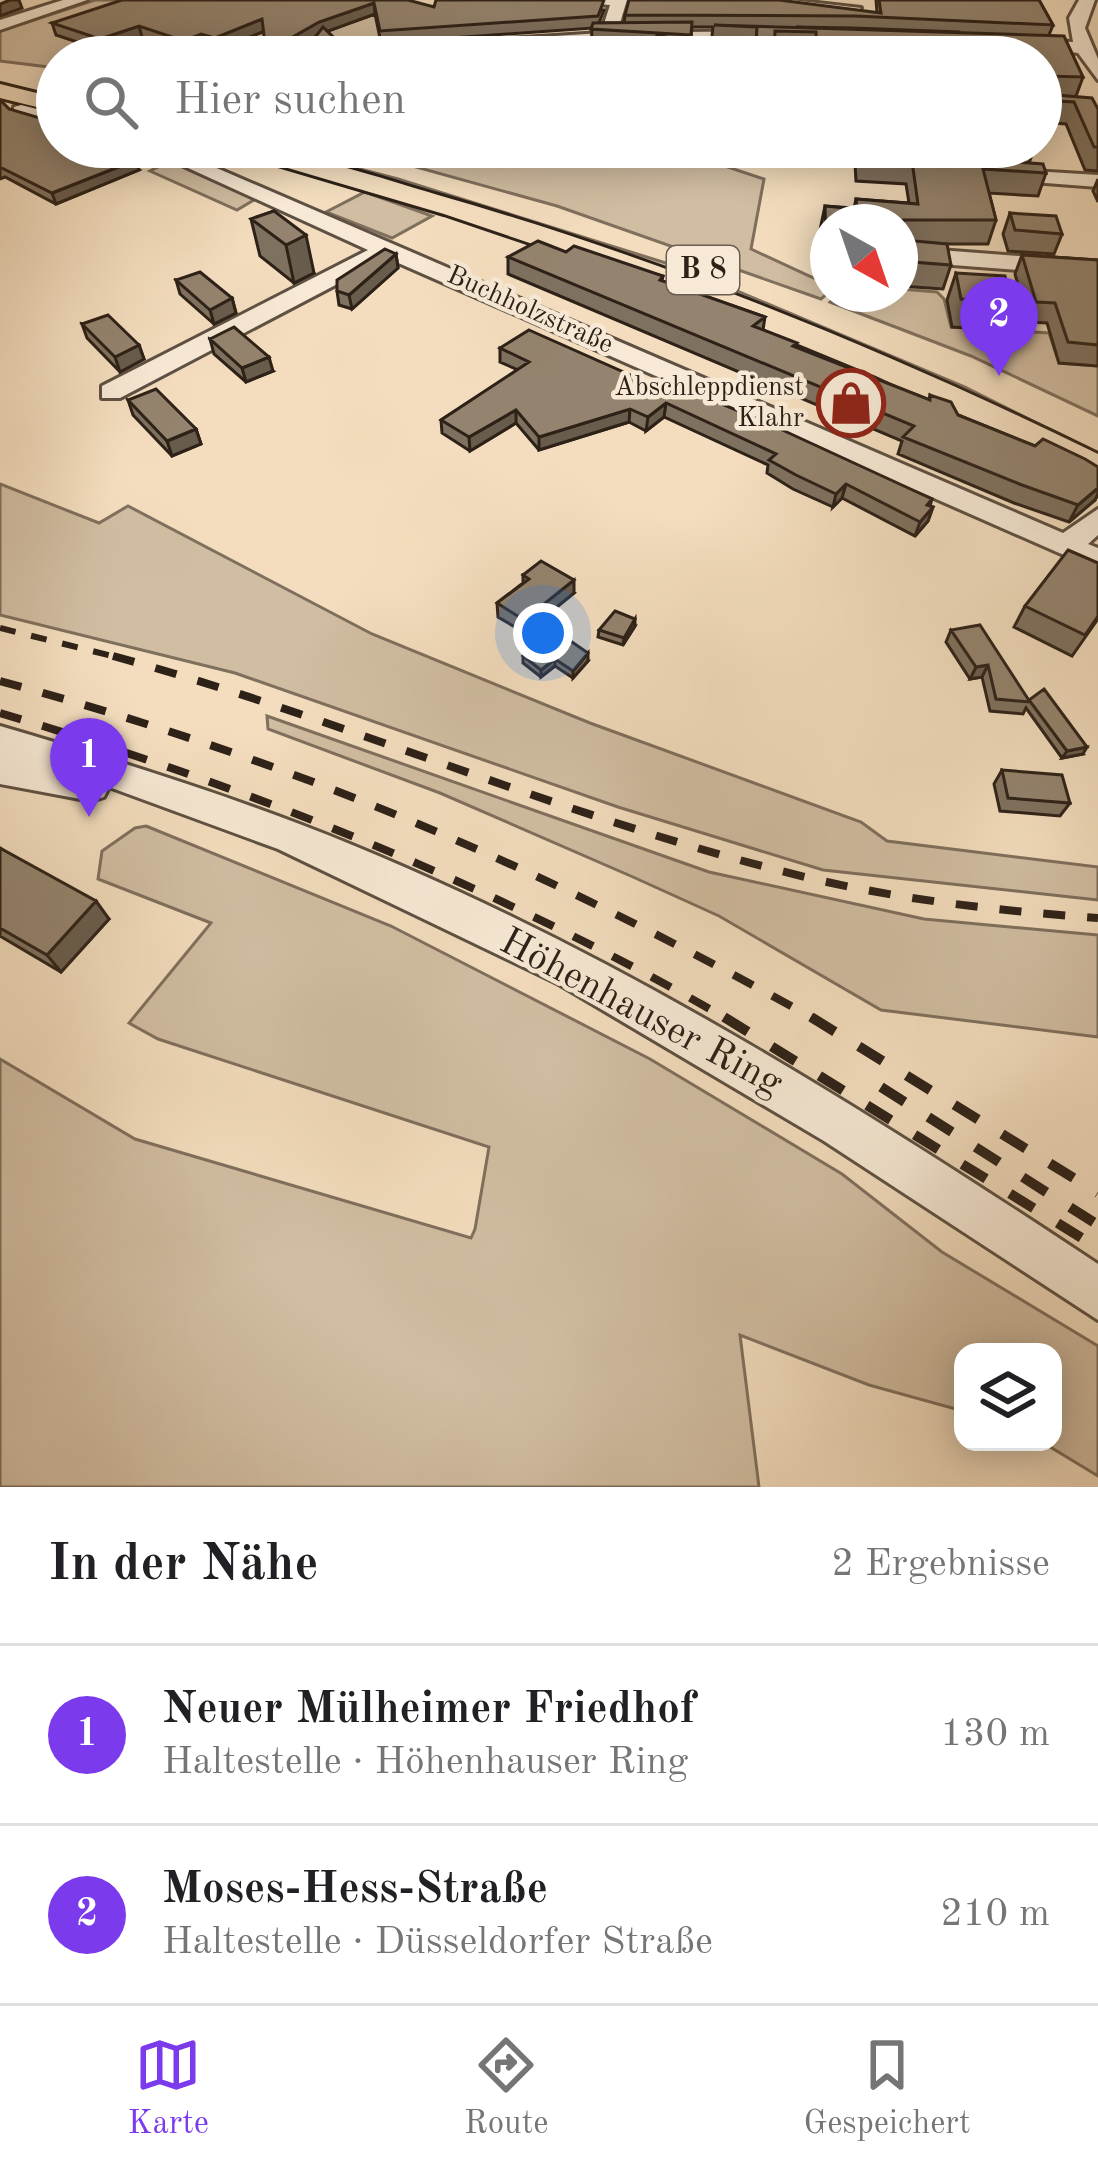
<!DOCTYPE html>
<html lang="de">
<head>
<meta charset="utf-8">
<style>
	body { margin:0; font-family:"Old Standard TT",serif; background:#f2f2f2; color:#202124 }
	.controls { position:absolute; right:36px; bottom:36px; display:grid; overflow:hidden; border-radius:24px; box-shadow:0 6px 30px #0003 }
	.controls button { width:108px; height:108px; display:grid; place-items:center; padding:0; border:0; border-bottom:3px solid #e0e0e0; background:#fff; color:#202124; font:60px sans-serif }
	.compass { position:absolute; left:810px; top:204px; width:108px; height:108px; border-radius:50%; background:#fff; box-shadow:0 6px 30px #0003; rotate:140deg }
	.you { position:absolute; left:543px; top:633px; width:42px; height:42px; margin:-30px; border:9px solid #fff; border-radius:50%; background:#1a73e8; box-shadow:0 0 0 18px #1a73e833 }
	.badge { display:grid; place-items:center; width:78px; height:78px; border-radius:50%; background:#7c3aed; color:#fff; font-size:39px; font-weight:700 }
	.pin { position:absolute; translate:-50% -99px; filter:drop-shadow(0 3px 6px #0008) }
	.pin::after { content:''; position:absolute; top:63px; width:42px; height:36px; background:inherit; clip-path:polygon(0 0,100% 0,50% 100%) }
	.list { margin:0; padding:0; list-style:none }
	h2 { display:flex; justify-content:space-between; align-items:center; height:156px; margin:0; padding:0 48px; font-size:51px }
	h2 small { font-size:39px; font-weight:400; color:#757577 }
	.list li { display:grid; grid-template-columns:78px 1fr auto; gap:36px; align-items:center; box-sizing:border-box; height:180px; padding:0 48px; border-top:3px solid #e0e0e0 }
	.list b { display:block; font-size:45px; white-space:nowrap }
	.list p { margin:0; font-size:39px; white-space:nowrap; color:#757577 }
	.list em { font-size:39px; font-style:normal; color:#757577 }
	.icon { flex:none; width:66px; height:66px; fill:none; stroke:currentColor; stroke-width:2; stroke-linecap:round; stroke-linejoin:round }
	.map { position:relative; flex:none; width:1098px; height:1487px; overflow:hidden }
	.search { position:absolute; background:#fff; box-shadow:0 6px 30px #0003; left:36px; right:36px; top:36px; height:132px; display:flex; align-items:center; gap:30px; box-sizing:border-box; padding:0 42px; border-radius:66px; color:#757577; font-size:45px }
	.sheet { height:516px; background:#fff }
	nav { display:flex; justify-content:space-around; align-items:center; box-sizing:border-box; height:168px; border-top:3px solid #e0e0e0; background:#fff; font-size:33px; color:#757577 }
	nav a { display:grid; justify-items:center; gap:6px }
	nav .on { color:#7c3aed }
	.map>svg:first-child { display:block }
</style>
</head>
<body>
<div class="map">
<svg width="1098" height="1487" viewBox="0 0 1098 1487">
	<rect width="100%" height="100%" fill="#f3ddbe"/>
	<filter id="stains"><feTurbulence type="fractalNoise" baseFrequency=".00167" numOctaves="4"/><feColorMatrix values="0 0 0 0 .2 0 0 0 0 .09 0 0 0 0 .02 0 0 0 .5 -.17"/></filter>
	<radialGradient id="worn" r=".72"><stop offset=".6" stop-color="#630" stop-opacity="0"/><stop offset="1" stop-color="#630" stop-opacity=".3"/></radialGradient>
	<path fill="#d1bda2" stroke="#7f6f5d" stroke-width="3" d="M95 0H409L381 37 382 44 370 48 344 40 361 48 256 57H57V68L0 61V31Z
		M252 147H276L398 179 685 269 965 387 1098 454 881 353 777 313 347 171Z
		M344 147H668L764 179 751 249 822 282 828 293 821 299 557 206Z
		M170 161 259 197 237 210 150 171Z
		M365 192 432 216 392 238 326 212Z
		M900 289 937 292 944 299 951 327 1049 333 1059 363 1098 366V416L971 356 830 302 837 294H900Z
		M0 484 99 523 128 506 372 634 590 723 861 822 887 841 1098 867V900L823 870 618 807 235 673 0 615Z
		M267 716 709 872 924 919 1098 935V1037L881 1010 719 916 633 877 440 793 268 729Z
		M146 826 391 926 650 1059 842 1174 942 1252 1098 1346V1476L1042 1442H1053V1352H963V1411L869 1385 740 1335 759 1487H0V1059L135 1139 471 1238 475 1229 489 1147 158 1039 129 1023 211 923 98 879 102 851 135 828Z"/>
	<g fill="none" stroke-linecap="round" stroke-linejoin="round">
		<g stroke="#5e5042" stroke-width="6">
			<path id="minor" d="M63 0H87L0 30V20Z
				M550 0H627L617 33 762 31 770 36 762 41 570 43 304 57 312 52 601 33 610 5Z
				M697 0H791L861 8 853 13Z
				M1079 0H1095L1085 28 1098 59V80L1078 53 1013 45 1021 40 1073 42 1069 18Z
				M21 105 57 114V126L14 115V107Z
				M142 147H168L1063 533 1098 509V535L1088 544 1098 548V570L387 258 120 398H102V386L368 250Z
				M1000 169 1098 175V187L993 179 990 175Z
				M900 247 1098 262V276L900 261Z
				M0 726C102 756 203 787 302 825 586 934 846 1097 1098 1264V1320L824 1141 557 983 278 849 109 787 104 797 91 801 0 784Z"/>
		</g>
		<g stroke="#2d2118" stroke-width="6">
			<path id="major" d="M0 84 57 98V112L0 98Z
				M217 147C292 147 366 174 438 195 666 260 885 350 1098 454V481L876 376 663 288 444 214Z"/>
		</g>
		<use href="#minor" fill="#f7e9d5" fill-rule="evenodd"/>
		<use href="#major" fill="#f3ddbe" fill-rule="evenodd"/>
		<path stroke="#2d2118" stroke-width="6" stroke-dasharray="16 16" stroke-linecap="butt" d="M0 628 124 659"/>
		<path stroke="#2d2118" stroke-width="8" stroke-dasharray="22 22" stroke-linecap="butt" d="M113 656C351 721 578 824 818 880 910 901 1003 911 1098 918
			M0 681C299 762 546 869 816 1020
			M0 713C255 789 499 887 729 1020"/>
		<path stroke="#2d2118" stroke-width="10" stroke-dasharray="28 28" stroke-linecap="butt" d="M724 1017 1098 1248
			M811 1017 1098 1193
			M881 1087 1098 1225"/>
	</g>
	<path fill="#7f715f" stroke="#2d2118" stroke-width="3" fill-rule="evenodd" d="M876 0H1039L1053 25 1049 35 1083 77 1076 96 1098 109V171L1085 170 1066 124 1041 122V57H812V53L774 51V57H754V48L711 45 713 27H692L689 57H652L591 52 592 28 381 43 375 14 327 31 336 40 337 46 313 47 312 41 317 36 280 57H267L264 31 218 50 204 46 187 52 142 37 104 51 56 35 52 23 434 7 604 10 599 23H624L625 15 877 13ZM796 27 853 28 960 32Z
		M544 42 540 57 456 54 455 48Z
		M0 100 9 109 139 170 56 204 5 177 0 179Z
		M854 147H1035L1029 163 1046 173 1038 196 989 193 996 220 988 244H940L951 265 943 289 900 286V222H828V269L821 268 820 230 825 206 854 208 856 199 909 203 906 184 856 181Z
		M1098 179V202L1093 191Z
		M274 211 314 273 294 283 260 256 251 219Z
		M1010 213 1062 234 1054 254 1008 251 1003 234Z
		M566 252 663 276 662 281 765 317 763 330 796 347 929 400 930 395 958 415 1035 446 1098 467V494L1095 500 1069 522 1014 503 898 454 902 441 508 274V257Z
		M396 254 398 268 352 309 339 305 337 291Z
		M1022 255 1098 260V366L1059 363 1047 323 1028 322 1015 274Z
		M956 273 1012 303 1002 330 952 327 947 300Z
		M176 280 232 298 236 313 214 324 180 294Z
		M82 324 139 345 144 359 120 372 87 338Z
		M210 339 273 371 246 382 214 354Z
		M500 348 653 385 932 499 930 506 933 507 928 521 915 536 842 498 833 507 793 489 767 473 768 465 664 417 646 431 629 422 539 450 516 423 470 451 442 433 441 420 518 370 500 362Z
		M128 400 196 429 201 444 172 456 133 415Z
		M523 575 574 593 525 633 498 617 497 603 523 583Z
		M1025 606 1098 619 1072 656 1014 627Z
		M635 626 623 645 598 637 599 630Z
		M951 630 1029 700 1083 754 1062 758 1026 708 1023 714 990 711 982 677 970 679 946 642Z
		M523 656 588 661 573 678 555 666 541 677 523 663Z
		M1002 770 1070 803 1060 816 1000 811 994 784Z
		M0 848 109 919 61 972 0 936Z"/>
	<path fill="#685c4d" stroke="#2d2118" stroke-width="3" d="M10 0H19L22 8 0 16V4Z
		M374 3 375 14 320 34 280 57H267L266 52 319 22Z
		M262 19 265 31 218 50 215 38Z
		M139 26 142 37 104 51 100 39Z
		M201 34 204 46 187 52 184 41Z
		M136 160 139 170 56 204 52 193Z
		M306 235 314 273 294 283 286 245Z
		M396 254 398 268 352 309 349 295Z
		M232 298 236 313 214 324 210 310Z
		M139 345 144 359 120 372 115 357Z
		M269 357 273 371 246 382 242 368Z
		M666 403 664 417 646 431 648 417Z
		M630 409 629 422 539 450V437Z
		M516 410V423L470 451 469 437Z
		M196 429 201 444 172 456 167 441Z
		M846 484 842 498 833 507 836 494Z
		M1098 488V494L1095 500 1069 522 1078 505Z
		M933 507 928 521 915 536 920 522Z
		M574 580V593L525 633 524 620Z
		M635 619V626L623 645 624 638Z
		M588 653V661L573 678V671Z
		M555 659V666L541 677V670Z
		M988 665 982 677 970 679 976 667Z
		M1087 747 1083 754 1062 758 1067 751Z
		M96 901 109 919 61 972 47 955Z"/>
	<path fill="#94836e" stroke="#2d2118" stroke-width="3" d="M122 0H408L434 7 436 0H604L598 16 380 31 374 3 319 22 266 52 262 19 215 38 201 34 184 41 139 26 100 39 52 23Z
		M629 0H779L881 13 879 0H1039L1053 25 855 16 625 15Z
		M692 22 691 35 591 29 593 23Z
		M714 25 1064 36 1083 77 1045 76V94L1092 98 1098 109V147H1094L1074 102 1041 100V57H817L816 32 775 31 774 57H755L757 27Z
		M323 27 336 40 312 41Z
		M657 35 675 39 671 57H652Z
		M544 42 539 54 455 48Z
		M301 50 324 51 319 57H295Z
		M0 100 9 109 57 123V147H109L136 160 52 193 0 167Z
		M860 147H918L920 155 1043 164 1046 173 983 169 996 220H903V240L947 244 951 265 900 261V222H828V244H826L825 206 857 209 856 199 918 204 912 161 861 158Z
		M274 211 306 235 286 245 251 219Z
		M1010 213 1056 216 1062 234 1015 230Z
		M538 241 566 252 574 246 663 276 660 280 765 317 753 326 797 343 793 346 930 400V395L951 402 958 415 1035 446 1043 439 1085 459 1098 467V488L1078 505 1022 485 903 437 914 426 508 257Z
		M385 249 396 254 349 295 337 291V280Z
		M1022 255 1098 260V345L1068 342 1055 303 1036 302Z
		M200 272 232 298 210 310 176 280Z
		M956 273 1005 276 1012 303 961 299Z
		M108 315 139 345 115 357 82 324Z
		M234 327 269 357 242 368 210 339Z
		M529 330 653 385 662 379 765 422 932 499 927 505 933 507 920 522 846 484 836 494 796 475 769 460 776 454 666 403 648 417 630 409 539 437 516 410 469 437 441 420 529 362 500 348Z
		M156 389 196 429 167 441 128 400Z
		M1068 550 1098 563V616L1085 635 1025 606Z
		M541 561 574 580 524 620 497 603 529 579 523 575Z
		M615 611 635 619 624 638 599 630Z
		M980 625 1030 702 996 699 988 665 976 667 951 630Z
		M556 631 588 653 573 671 555 659 541 670 523 656Z
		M1044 689 1087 747 1067 751 1029 700Z
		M1002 770 1062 775 1070 803 1008 798Z
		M0 848 96 901 47 955 0 928Z"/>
	<defs>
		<g id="shop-ring" transform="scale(3.45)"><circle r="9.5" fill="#f7e9d5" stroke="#8f2418" stroke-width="1.5"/><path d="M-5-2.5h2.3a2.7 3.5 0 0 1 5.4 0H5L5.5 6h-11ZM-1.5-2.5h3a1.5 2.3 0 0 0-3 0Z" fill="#8f2418"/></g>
	</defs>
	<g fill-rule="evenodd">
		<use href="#shop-ring" x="851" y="403"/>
	</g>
	<g text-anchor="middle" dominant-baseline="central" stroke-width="9" stroke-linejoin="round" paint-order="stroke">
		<g font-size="27" fill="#2d2118" stroke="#f7e9d5">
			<text transform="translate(530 310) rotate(24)">Buchholzstraße</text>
		</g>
		<g font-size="27" fill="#2d2118" stroke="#f7e9d5" text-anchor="end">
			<text x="804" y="387">Abschleppdienst<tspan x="804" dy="31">Klahr</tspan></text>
		</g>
		<rect fill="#f7e9d5" stroke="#6a5d51" stroke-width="3" x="667" y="246" width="72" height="48" rx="9"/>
		<g font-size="30" font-weight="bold" fill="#2d2118">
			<text x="703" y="270">B 8</text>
		</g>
		<g font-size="39" fill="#2d2118" stroke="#f7e9d5">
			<text transform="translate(641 1013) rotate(28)">Höhenhauser Ring</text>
		</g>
	</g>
	<rect width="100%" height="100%" filter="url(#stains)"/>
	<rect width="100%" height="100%" fill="url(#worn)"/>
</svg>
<div class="controls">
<button><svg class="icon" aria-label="layers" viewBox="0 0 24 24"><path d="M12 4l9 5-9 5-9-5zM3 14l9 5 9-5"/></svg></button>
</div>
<svg class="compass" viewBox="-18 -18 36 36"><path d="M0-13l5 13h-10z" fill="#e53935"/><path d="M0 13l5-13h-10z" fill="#757577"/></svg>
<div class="you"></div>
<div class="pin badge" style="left:89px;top:817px">1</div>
<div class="pin badge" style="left:999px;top:376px">2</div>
<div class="search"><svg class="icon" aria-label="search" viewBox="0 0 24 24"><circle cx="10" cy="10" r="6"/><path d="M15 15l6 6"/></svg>Hier suchen</div>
</div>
<section class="sheet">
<h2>In der Nähe<small>2 Ergebnisse</small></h2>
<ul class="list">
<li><span class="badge">1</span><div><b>Neuer Mülheimer Friedhof</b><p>Haltestelle · Höhenhauser Ring</p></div><em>130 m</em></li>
<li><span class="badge">2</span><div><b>Moses-Hess-Straße</b><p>Haltestelle · Düsseldorfer Straße</p></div><em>210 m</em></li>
</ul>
</section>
<nav>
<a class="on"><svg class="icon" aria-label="map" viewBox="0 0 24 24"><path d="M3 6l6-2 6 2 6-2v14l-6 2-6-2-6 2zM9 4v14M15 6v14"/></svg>Karte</a>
<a><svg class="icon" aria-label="directions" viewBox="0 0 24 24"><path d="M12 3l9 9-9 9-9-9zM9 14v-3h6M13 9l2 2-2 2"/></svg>Route</a>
<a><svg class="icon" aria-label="saved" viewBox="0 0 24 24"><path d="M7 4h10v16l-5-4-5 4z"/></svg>Gespeichert</a>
</nav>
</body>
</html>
